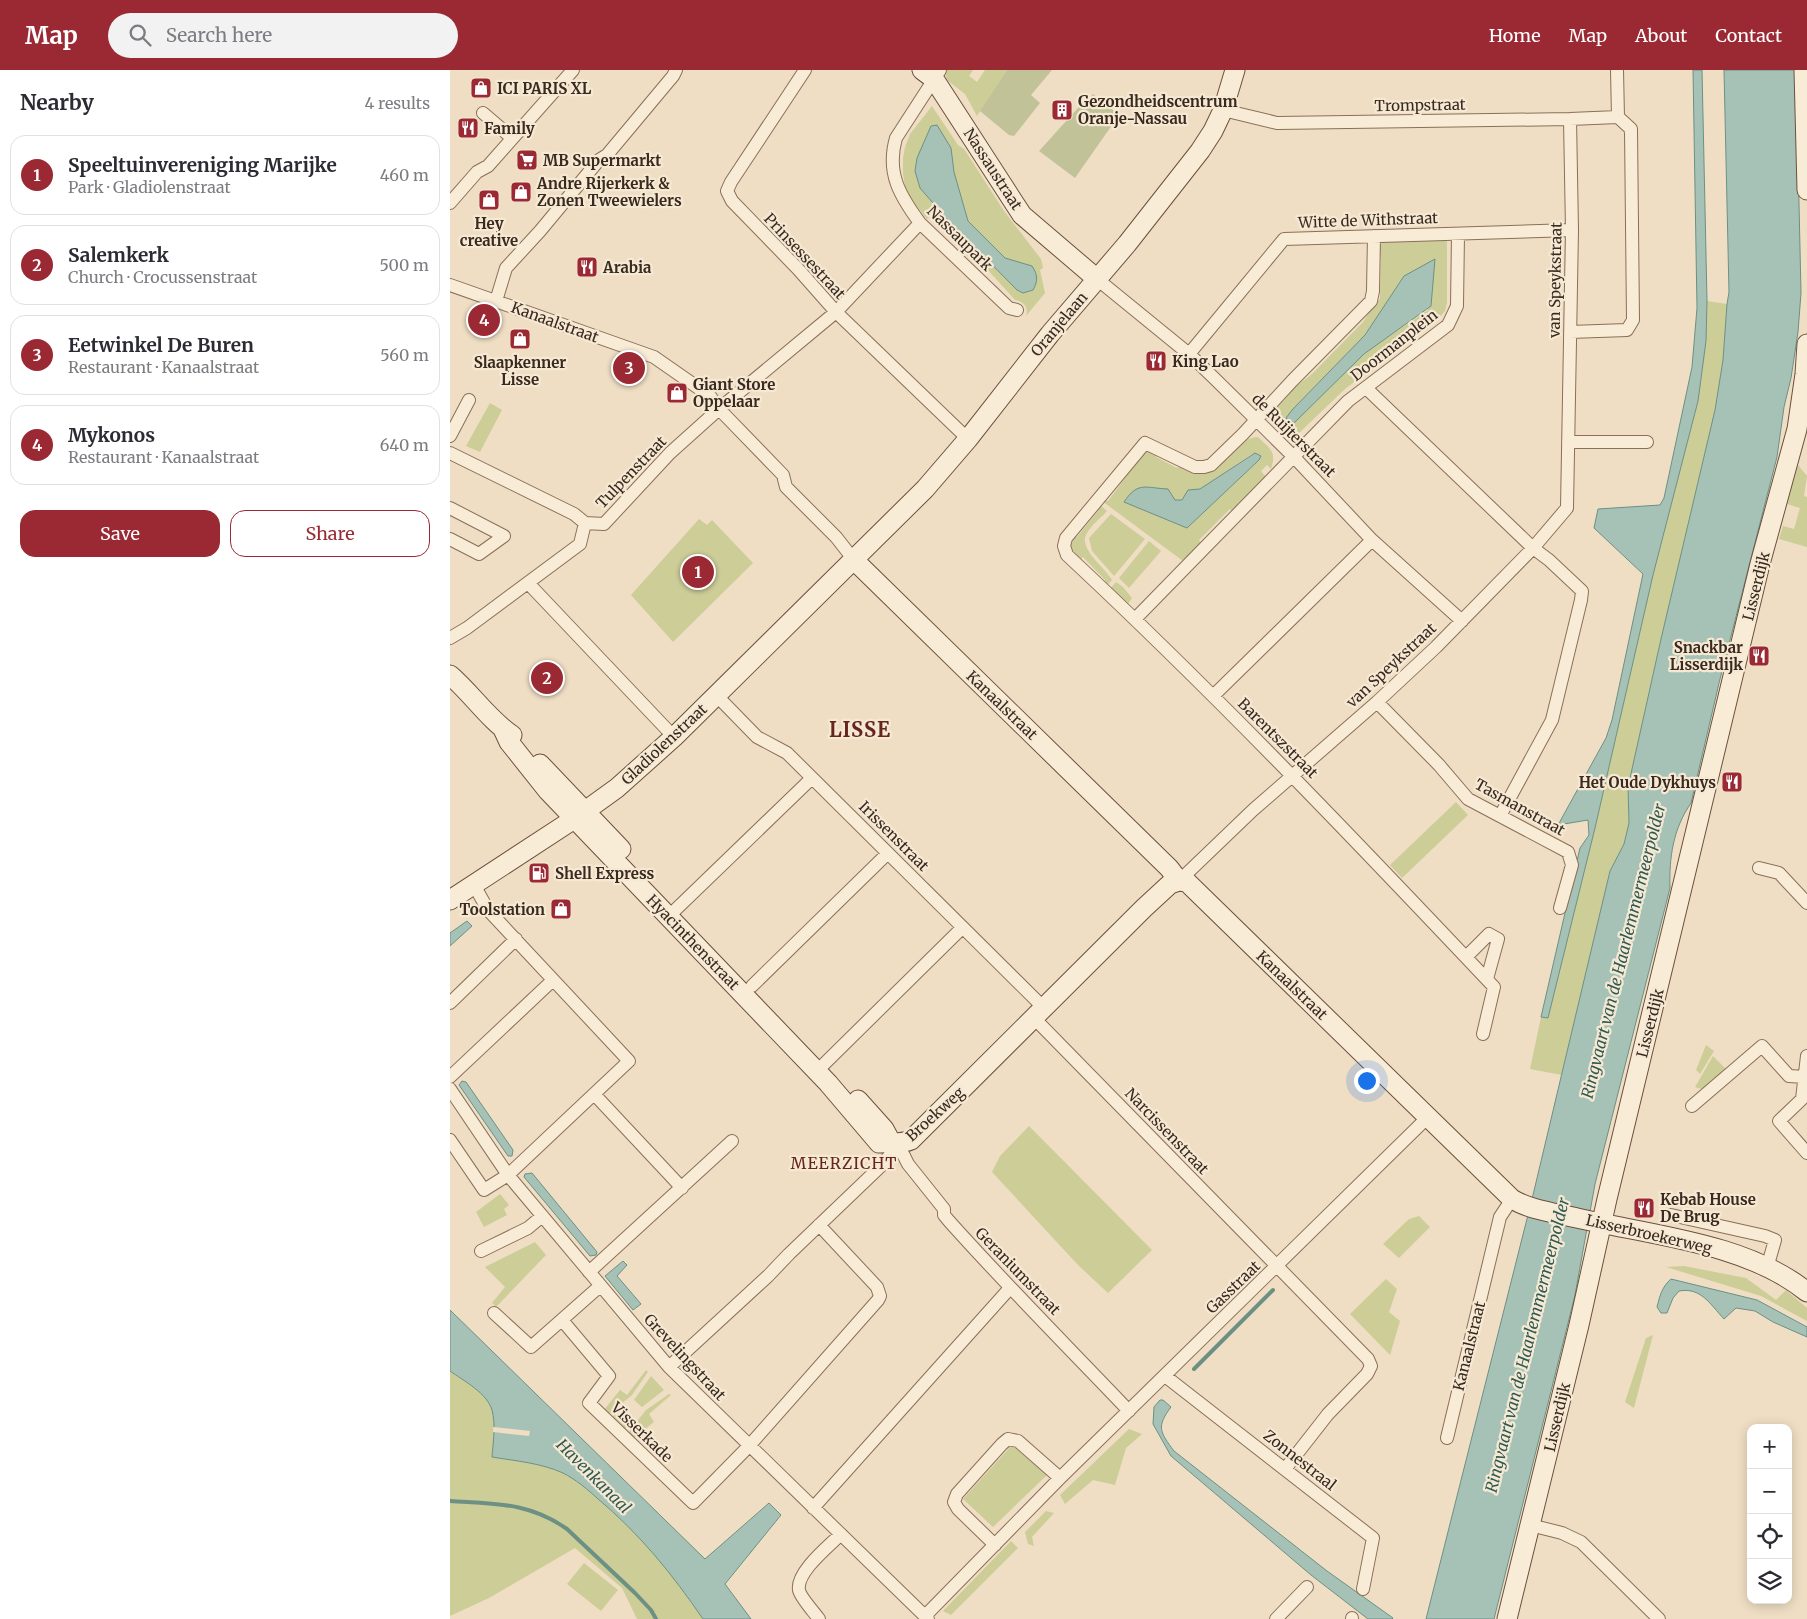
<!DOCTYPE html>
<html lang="en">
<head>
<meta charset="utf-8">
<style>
	body { margin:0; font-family:Merriweather,serif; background:#f2f2f3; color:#2b2b33 }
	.controls { position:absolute; right:15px; bottom:15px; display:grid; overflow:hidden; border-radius:10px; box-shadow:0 2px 12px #0003 }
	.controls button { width:45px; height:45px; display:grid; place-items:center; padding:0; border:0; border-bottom:1px solid #e1e1e2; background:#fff; color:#2b2b33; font:25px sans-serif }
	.you { position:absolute; left:916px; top:1010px; width:18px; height:18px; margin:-12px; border:4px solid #fff; border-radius:50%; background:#1a73e8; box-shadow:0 0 0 8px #1a73e833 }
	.badge { display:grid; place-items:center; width:32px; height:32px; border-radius:50%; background:#9a2934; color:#fff; font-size:16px; font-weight:700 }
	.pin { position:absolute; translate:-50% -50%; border:2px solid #fff; box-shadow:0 1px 5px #0006 }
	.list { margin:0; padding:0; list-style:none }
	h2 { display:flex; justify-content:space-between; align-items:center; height:65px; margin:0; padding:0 20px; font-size:21px }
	h2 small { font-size:16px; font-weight:400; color:#7c7c81 }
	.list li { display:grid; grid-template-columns:32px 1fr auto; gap:15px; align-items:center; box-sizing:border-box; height:80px; margin:0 10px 10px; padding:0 10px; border:1px solid #e1e1e2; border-radius:15px }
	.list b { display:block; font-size:19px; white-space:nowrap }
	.list p { margin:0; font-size:16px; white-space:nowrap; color:#7c7c81 }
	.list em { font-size:16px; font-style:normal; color:#7c7c81 }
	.actions { display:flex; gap:10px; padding:15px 20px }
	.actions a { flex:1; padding:11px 0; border:1px solid #9a2934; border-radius:15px; text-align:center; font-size:18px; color:#9a2934 }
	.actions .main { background:#9a2934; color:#fff }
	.icon { flex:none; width:28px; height:28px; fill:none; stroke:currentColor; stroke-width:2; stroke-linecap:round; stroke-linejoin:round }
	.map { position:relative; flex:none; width:1357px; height:1549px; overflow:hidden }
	header { display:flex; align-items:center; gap:30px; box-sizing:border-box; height:70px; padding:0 25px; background:#9a2934; color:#fff }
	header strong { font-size:24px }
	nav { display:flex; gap:28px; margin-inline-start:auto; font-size:18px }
	.search { width:350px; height:45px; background:#f2f2f3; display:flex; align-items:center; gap:12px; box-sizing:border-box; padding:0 18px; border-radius:28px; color:#7c7c81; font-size:19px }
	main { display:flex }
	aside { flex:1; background:#fff }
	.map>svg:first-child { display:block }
</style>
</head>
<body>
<header>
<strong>Map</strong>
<div class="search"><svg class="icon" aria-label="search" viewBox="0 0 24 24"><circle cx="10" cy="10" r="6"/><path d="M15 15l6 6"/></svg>Search here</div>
<nav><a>Home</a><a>Map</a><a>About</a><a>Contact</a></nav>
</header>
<main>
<aside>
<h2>Nearby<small>4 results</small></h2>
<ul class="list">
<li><span class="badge">1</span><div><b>Speeltuinvereniging Marijke</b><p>Park · Gladiolenstraat</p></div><em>460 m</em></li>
<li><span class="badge">2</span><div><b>Salemkerk</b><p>Church · Crocussenstraat</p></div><em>500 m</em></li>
<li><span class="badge">3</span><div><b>Eetwinkel De Buren</b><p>Restaurant · Kanaalstraat</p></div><em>560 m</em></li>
<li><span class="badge">4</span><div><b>Mykonos</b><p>Restaurant · Kanaalstraat</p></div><em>640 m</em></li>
</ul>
<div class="actions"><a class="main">Save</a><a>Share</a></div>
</aside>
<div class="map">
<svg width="1357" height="1549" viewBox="0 0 1357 1549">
	<rect width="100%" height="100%" fill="#efdec4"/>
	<path fill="#cccd97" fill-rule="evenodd" d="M497 0H523L519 6 527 12 535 0H557L527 46 515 24 497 10 495 4Z
		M482 36 508 75 514 79 554 141 591 189 593 198 590 200 595 223 576 246C579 238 574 231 565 230L537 199 529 197 480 147 477 149 456 123 453 104V88L455 77 460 64ZM481 56 501 78 504 102 518 151 555 188 564 192 575 193 567 220 496 148 467 88Z
		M997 166V233L995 241 990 247 895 319 849 363 844 366 822 345 820 342 831 328 862 304 913 252 922 238 930 229 931 188 926 167ZM974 197 978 240 926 275 842 340 915 265 954 206Z
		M1257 231 1277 234 1273 290 1265 340 1211 569 1178 717 1179 753 1174 774 1160 801 1112 1005 1080 999 1091 947H1098L1145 758 1203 505 1248 331 1256 271Z
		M40 333 52 340 30 382 16 376Z
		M808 367C820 379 827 381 821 399L817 395 811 401 816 407 782 441 780 439 749 470 751 473 733 491 652 431 653 429 658 431 693 384 697 381 707 384 706 387 727 398 730 396C735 398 743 403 748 403 765 404 784 368 808 367ZM802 384 811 386 809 390 737 458 674 431 718 419 725 430H732L738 420 750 419Z
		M1348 395 1357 406 1354 426 1357 427V477L1329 469 1333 456 1344 459 1350 438 1337 434Z
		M649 434 657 441C651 448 640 456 636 465 629 479 655 498 662 510L657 516 654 513 655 510 633 487 630 490 622 482 619 475 624 465 627 467 648 441 645 438Z
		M661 444 695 469 664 506 642 481 639 468Z
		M249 449 257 455 262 450 303 493 223 572 181 525Z
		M699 471 711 481 679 518 669 508Z
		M666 512 673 517 682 528 678 534 660 519Z
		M1006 732 1018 745 952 808 940 795Z
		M1256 975 1264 981 1250 1004 1246 1000Z
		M1263 986 1277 1000 1255 1020 1245 1017Z
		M579 1056 702 1180 658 1223 628 1195 542 1102 550 1086Z
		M50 1124 59 1135 54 1139 57 1145 34 1157 26 1142Z
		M969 1146 980 1157 949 1188 933 1174 959 1149Z
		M85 1172 96 1185 46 1237 42 1233 55 1217 35 1197Z
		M1234 1196 1296 1208 1326 1230 1336 1220 1357 1238V1251L1311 1226 1216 1197Z
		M936 1209 947 1219 939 1242 950 1251 940 1285 900 1244Z
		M1203 1265 1184 1338 1175 1332 1196 1268Z
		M196 1300 198 1302 182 1325 159 1344 154 1340 170 1320 177 1325Z
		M0 1301C14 1311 37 1323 42 1340 46 1354 43 1373 42 1387 66 1391 91 1393 113 1403 125 1409 137 1420 147 1428 189 1463 223 1505 253 1549H187L172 1518 125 1478 39 1528 0 1546Z
		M201 1306 214 1320 192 1337 184 1330Z
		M219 1324 221 1325 199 1344 204 1352 184 1368 178 1363 196 1340Z
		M174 1339 183 1348 175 1359 162 1347Z
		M679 1359 692 1364 676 1378 665 1415 643 1410 615 1434 610 1425Z
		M562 1375 597 1405 543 1457 513 1429Z
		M596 1441 604 1443 582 1467 584 1476 578 1474 575 1462Z
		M561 1471 568 1478 501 1545 493 1541Z
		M134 1493 168 1520 151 1541 117 1514Z"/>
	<path fill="#c1c297" d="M557 0H602L581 25 590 33 564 66 559 65 530 41Z
		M643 24 669 45 625 108 589 81 638 27 640 28Z"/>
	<path fill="#a6c2b7" stroke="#6c9084" d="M1243 0H1252L1257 231 1256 271 1248 331 1203 505 1145 758 1098 948 1091 947 1130 778 1139 765 1138 750 1108 755 1156 668 1162 650 1193 504 1144 458 1148 439 1210 435 1214 428 1242 297 1247 238Z
		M1274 0H1346L1351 223 1348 262 1341 308 1334 337 1327 387 1270 609 1241 733C1223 759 1219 788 1220 818L1145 1114 1125 1225 1044 1549H976L1083 1125 1160 801 1174 774 1179 753 1178 717 1211 569 1265 340 1273 290 1277 234 1279 222Z
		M487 55 501 78 504 102 518 151 555 188 582 196C588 205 588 211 583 220L573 223 567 220 496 148 470 118 465 101 467 88 481 56Z
		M985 189 981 236 914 284 843 354 836 348 842 340 915 265 954 206Z
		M805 383 811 386 809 390 737 458 674 432C688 411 695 418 718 419L725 430H732L738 420 750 419Z
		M17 851 22 856 0 876V863Z
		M12 1011 16 1012 63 1080 62 1086H58L9 1015Z
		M82 1103 147 1182 146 1185 140 1186 74 1107 75 1104Z
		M173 1191 177 1195 167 1206 191 1234 183 1240 155 1206Z
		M1221 1209 1307 1230 1357 1257V1267L1323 1252 1305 1241 1286 1238 1274 1249C1260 1234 1251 1217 1229 1221L1223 1228 1217 1243H1211L1207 1237C1210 1225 1212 1217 1221 1209Z
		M0 1240 255 1489 319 1433 331 1445 275 1514 301 1549H253C223 1505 189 1463 147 1428 137 1419 125 1409 113 1403 91 1393 66 1391 42 1387 43 1373 46 1355 42 1340 37 1323 14 1311 0 1301Z
		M710 1330H713L721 1337C706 1357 710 1362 724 1381L877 1501 943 1548 942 1549H918L861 1505 721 1386 703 1354 704 1337Z"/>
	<path fill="#efdec4" d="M43 1357 80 1361 79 1366 43 1362Z"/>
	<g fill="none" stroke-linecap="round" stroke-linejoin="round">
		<path stroke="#6c9084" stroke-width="4" d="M744 1299 823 1220
			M0 1431C45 1434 79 1432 117 1459L185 1523 201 1540 206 1549"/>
		<g stroke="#8a6f5a" stroke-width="14">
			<path id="street" d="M355 0 281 112 277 121 282 131 348 199 386 242 518 369
				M490 0 446 68C436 103 450 126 470 153L559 238 567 240
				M1167 0 1168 47
				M773 40 827 53 1120 49 1168 47
				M33 43 62 68
				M0 133 27 102 38 96 123 0
				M924 166 923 221 921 231 842 311 793 364 761 395 754 397H745L695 373 616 468 614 476 617 485C765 623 905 770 1044 917L1033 964
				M647 209 739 284 764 308 843 386 922 470 1012 551
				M0 215 204 287 260 326 269 339 333 405 336 417 386 467 404 490
				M46 231 56 198 90 161 149 90 157 85 223 6 226 0
				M1120 262 1177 260 1183 250 1181 59 1168 47
				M739 284 834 169 1122 160
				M916 318 1083 478 1099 490 1132 521 1131 530 1102 650 1050 746
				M0 366 19 330
				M1118 372H1197
				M0 383 124 444 135 453
				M0 438 54 466 29 484 0 469
				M135 453 154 454 220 383 269 339 386 242 470 153
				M78 513 224 667
				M685 549 898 331 998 255 1007 236 1008 164
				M0 568 17 558 130 474 135 453
				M266 625 307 667 337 683 594 938
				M763 626 922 470
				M927 632 989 695 1018 729 1118 782 1122 795 1110 838
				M1309 798 1329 803 1357 833
				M729 811 803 740 927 632 986 577 1083 478 1117 438 1122 160 1120 49
				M219 846 362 708
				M1016 887 1039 864 1048 869 1037 909
				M302 916 438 783
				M0 933 66 869
				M584 948 918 1289 921 1296 917 1304 878 1344 835 1399
				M1357 986 1352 1029 1329 1051 1357 1083
				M367 1001 512 858
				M0 1007 103 910
				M0 1019 58 1105 219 1297 478 1549
				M144 1024 232 1118
				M1242 1036 1312 976 1339 1006 1355 1007
				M0 1070 34 1120 58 1105 179 991 38 840 24 815
				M1221 1145 1315 1166 1325 1170 1317 1198
				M31 1181 78 1158 91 1147
				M139 1202 282 1071
				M44 1243 81 1277 150 1216
				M112 1250 159 1306 139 1333 243 1433 299 1376 428 1230 430 1226 427 1217 369 1155
				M219 1297 318 1206 339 1184 433 1094 448 1074 458 1094 494 1139V1145L499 1151C557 1216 619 1278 679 1341
				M715 1306 923 1468 913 1519
				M997 1368 1050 1147 1062 1129
				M363 1438 560 1218
				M1080 1455 1112 1463 1131 1472 1209 1549
				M545 1475 508 1439 504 1432 507 1424 552 1374 558 1369 568 1371 610 1408
				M475 1546 610 1408 978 1047
				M369 1549C364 1542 350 1527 349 1520 346 1502 379 1476 391 1464
				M826 1549 857 1517
				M902 1549V1548"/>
		</g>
		<g stroke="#6b503d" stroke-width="21">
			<path id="secondary" d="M472 0 484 9 572 145 647 209
				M1354 0 1357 120
				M404 490 719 798 729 811 737 812 741 816 1062 1129C1080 1140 1106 1143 1127 1148 1200 1165 1297 1173 1357 1222
				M0 605C21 623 40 651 62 665
				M53 659 59 672 98 721 378 1013 429 1073C441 1072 449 1075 461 1070L694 838 720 814 729 811
				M90 694 171 779
				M0 830 124 749 167 718 224 667 475 419 518 369 600 264 677 174 750 81 763 61 773 40 785 0
				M408 1030 434 1059 441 1072
				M1057 1549 1129 1255 1157 1129 1310 494 1347 359 1355 304 1357 274"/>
		</g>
		<use href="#street" stroke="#f9ecd7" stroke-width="12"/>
		<use href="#secondary" stroke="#f9ecd7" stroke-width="19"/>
	</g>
	<defs>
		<g id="shop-square" transform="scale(1.125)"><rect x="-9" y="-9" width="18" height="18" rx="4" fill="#9a2934" stroke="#f6e9d4"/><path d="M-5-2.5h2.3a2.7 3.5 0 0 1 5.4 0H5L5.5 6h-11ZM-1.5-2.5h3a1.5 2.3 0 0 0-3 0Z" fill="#fff"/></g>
		<g id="building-square" transform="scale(1.125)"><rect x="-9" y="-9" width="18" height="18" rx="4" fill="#9a2934" stroke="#f6e9d4"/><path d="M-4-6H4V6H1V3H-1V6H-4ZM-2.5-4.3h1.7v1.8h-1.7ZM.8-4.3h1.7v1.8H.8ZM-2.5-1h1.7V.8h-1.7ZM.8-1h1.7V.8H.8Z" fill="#fff"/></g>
		<g id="restaurant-square" transform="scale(1.125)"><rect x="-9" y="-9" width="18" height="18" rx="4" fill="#9a2934" stroke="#f6e9d4"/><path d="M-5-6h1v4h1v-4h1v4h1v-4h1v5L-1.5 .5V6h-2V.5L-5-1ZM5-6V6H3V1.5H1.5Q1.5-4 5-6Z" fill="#fff"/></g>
		<g id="supermarket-square" transform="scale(1.125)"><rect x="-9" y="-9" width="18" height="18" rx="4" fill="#9a2934" stroke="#f6e9d4"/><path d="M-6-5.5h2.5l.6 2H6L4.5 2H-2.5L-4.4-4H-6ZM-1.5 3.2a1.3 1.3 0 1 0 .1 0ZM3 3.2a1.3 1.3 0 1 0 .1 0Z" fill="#fff"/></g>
		<g id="fuel-square" transform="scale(1.125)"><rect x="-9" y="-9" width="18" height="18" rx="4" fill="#9a2934" stroke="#f6e9d4"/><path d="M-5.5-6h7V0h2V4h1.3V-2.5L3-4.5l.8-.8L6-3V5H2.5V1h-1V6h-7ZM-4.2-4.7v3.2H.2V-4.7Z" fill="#fff"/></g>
	</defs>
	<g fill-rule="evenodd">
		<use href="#shop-square" x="31" y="18"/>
		<use href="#building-square" x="612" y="40"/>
		<use href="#restaurant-square" x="18" y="58"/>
		<use href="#supermarket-square" x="77" y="90"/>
		<use href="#shop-square" x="71" y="122"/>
		<use href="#shop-square" x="39" y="130"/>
		<use href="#restaurant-square" x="137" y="197"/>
		<use href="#shop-square" x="70" y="269"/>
		<use href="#restaurant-square" x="706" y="291"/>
		<use href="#shop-square" x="227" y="323"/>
		<use href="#restaurant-square" x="1309" y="586"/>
		<use href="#restaurant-square" x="1282" y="712"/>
		<use href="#fuel-square" x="89" y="803"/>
		<use href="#shop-square" x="111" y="839"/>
		<use href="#restaurant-square" x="1194" y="1138"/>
	</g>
	<g text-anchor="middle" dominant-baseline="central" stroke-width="4.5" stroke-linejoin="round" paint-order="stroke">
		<g font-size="15" font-weight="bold" fill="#39291e" stroke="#f6e9d4" text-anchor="start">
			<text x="47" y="18">ICI PARIS XL</text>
			<text x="628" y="31">Gezondheidscentrum<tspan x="628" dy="17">Oranje-Nassau</tspan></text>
			<text x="34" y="58">Family</text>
			<text x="93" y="90">MB Supermarkt</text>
			<text x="87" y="113">Andre Rijerkerk &amp;<tspan x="87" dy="17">Zonen Tweewielers</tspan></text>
			<text x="39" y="153" text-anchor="middle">Hey<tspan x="39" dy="17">creative</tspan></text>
			<text x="153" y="197">Arabia</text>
			<text x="722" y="291">King Lao</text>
			<text x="70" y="292" text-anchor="middle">Slaapkenner<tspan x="70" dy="17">Lisse</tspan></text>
			<text x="243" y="314">Giant Store<tspan x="243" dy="17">Oppelaar</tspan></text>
			<text x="1293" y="577" text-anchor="end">Snackbar<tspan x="1293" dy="17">Lisserdijk</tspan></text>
			<text x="1266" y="712" text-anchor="end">Het Oude Dykhuys</text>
			<text x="105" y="803">Shell Express</text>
			<text x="95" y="839" text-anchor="end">Toolstation</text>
			<text x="1210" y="1129">Kebab House<tspan x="1210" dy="17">De Brug</tspan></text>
		</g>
		<g font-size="15" fill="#39291e" stroke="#f6e9d4">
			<text transform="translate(970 35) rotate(-1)">Trompstraat</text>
			<text transform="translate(543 99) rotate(57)">Nassaustraat</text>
			<text transform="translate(918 150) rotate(-2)">Witte de Withstraat</text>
			<text transform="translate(510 168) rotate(45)">Nassaupark</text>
			<text transform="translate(355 186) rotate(47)">Prinsessestraat</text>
			<text transform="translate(1105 210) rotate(-89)">van Speykstraat</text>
			<text transform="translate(105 252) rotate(20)">Kanaalstraat</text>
			<text transform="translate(609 254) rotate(-50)">Oranjelaan</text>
			<text transform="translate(944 275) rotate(-38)">Doormanplein</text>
			<text transform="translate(844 365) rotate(45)">de Ruijterstraat</text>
			<text transform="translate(181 402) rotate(-46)">Tulpenstraat</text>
			<text transform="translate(1306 516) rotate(-76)">Lisserdijk</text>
			<text transform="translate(941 595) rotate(-43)">van Speykstraat</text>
			<text transform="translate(552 635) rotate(44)">Kanaalstraat</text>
			<text transform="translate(828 668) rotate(45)">Barentszstraat</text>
			<text transform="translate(214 674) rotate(-43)">Gladiolenstraat</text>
			<text transform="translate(1070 737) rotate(29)">Tasmanstraat</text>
			<text transform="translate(444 766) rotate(45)">Irissenstraat</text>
			<text transform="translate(243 872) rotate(46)">Hyacinthenstraat</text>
			<text transform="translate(842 915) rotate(44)">Kanaalstraat</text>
			<text transform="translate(1200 953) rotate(-76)">Lisserdijk</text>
			<text transform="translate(485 1044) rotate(-42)">Broekweg</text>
			<text transform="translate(717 1061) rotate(46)">Narcissenstraat</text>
			<text transform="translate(1199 1164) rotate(13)">Lisserbroekerweg</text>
			<text transform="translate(568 1201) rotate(46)">Geraniumstraat</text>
			<text transform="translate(783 1217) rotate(-44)">Gasstraat</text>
			<text transform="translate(1019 1276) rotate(-76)">Kanaalstraat</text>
			<text transform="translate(235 1287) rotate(47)">Grevelingstraat</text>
			<text transform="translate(1107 1347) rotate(-77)">Lisserdijk</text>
			<text transform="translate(192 1362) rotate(44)">Visserkade</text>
			<text transform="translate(850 1390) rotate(38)">Zonnestraal</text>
		</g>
		<g font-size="16" font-style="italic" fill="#2d5952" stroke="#f6e9d4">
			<text transform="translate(1173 881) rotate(-76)">Ringvaart van de Haarlemmermeerpolder</text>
			<text transform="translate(1077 1275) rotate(-76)">Ringvaart van de Haarlemmermeerpolder</text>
			<text transform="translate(144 1406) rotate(45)">Havenkanaal</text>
		</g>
		<g font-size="16" letter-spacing="1" fill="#67261d" stroke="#f6e9d4">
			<text x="394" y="1093">MEERZICHT</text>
		</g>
		<g font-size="20" font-weight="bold" letter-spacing="1" fill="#67261d" stroke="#f6e9d4">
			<text x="410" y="659">LISSE</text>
		</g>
	</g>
</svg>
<div class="controls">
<button>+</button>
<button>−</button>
<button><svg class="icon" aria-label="locate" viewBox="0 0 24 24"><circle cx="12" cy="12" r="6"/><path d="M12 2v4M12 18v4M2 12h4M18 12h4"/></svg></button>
<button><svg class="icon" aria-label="layers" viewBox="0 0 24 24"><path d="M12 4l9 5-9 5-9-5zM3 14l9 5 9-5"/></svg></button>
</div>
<div class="you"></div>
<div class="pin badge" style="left:248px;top:502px">1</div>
<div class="pin badge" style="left:97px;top:608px">2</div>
<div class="pin badge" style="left:179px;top:298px">3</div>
<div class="pin badge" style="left:34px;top:250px">4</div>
</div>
</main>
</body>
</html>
